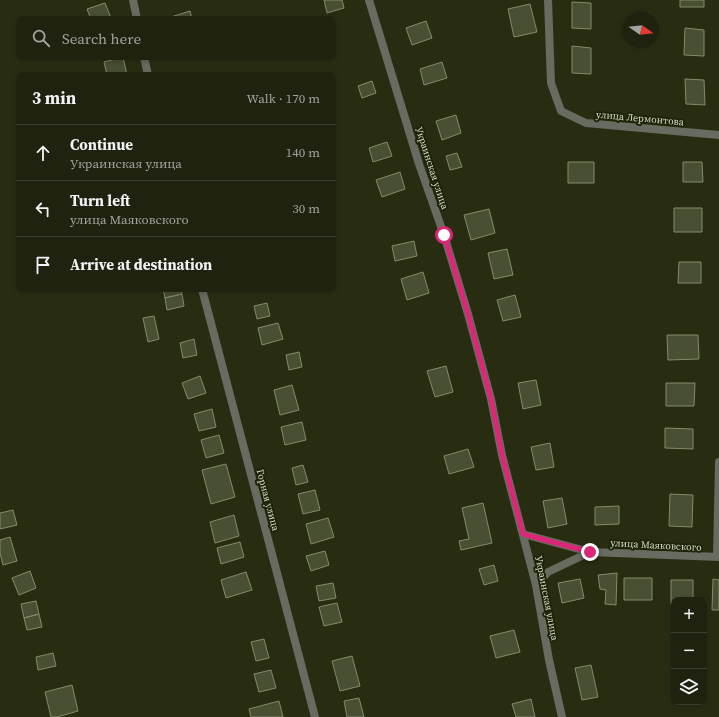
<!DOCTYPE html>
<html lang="en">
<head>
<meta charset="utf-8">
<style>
	body { margin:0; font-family:"Source Serif 4",serif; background:#2b2f1c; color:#f1f3f6 }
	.controls { position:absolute; right:12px; bottom:12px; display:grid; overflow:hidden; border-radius:8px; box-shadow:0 2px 6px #0003 }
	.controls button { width:36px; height:36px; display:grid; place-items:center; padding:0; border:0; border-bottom:1px solid #3c3f2e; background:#1e220e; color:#f1f3f6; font:20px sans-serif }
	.compass { position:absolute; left:623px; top:12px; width:36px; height:36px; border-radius:50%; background:#1e220e; box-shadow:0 2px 6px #0003; rotate:104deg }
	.stop { position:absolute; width:12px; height:12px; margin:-9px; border:3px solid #db2777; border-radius:50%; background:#fff }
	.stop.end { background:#db2777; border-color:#fff; box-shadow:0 1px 4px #0008 }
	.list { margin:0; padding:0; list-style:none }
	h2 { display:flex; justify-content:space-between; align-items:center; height:52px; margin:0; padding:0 16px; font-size:17px }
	h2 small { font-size:13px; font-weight:400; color:#a1a49e }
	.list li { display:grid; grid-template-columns:26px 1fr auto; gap:12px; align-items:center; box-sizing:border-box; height:56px; padding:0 16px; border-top:1px solid #3c3f2e }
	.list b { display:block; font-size:15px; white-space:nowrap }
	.list p { margin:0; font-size:13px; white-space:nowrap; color:#a1a49e }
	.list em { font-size:13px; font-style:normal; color:#a1a49e }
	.icon { flex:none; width:22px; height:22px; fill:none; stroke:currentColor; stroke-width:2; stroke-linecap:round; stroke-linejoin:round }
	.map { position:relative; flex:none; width:719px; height:717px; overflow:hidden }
	.search { position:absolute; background:#1e220e; box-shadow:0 2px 6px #0003; left:16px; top:16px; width:320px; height:44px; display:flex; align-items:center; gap:10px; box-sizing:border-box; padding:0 14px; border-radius:8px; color:#a1a49e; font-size:15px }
	.panel { position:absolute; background:#1e220e; box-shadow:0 2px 6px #0003; left:16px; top:72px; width:320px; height:220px; border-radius:8px }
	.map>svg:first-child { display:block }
</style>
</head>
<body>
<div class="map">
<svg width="719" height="717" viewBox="0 0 719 717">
	<rect width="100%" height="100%" fill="#282d12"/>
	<path fill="#484f33" stroke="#848b6c" d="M324 0H342L344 8 327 13Z
		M680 0H704V7H680Z
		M572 2 591 3V29L572 28Z
		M105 3 111 18 107 19H91L87 9Z
		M530 4 537 32 514 37 508 9Z
		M190 11 192 19H172L171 17Z
		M426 21 432 38 412 45 406 28Z
		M685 28 704 30V56L684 55Z
		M572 46 591 48V74L572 73Z
		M123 57 127 75H107L104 62Z
		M442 62 447 78 424 85 420 69Z
		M685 79 704 80 705 105 686 104Z
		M372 81 376 93 362 98 358 86Z
		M456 115 461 133 442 140 436 121Z
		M387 142 392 156 373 162 369 148Z
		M457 153 462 167 450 170 446 156Z
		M568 162H594V183H568Z
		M683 162H702L703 182H683Z
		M400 172 405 189 382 197 376 180Z
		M674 208H702V232H674Z
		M489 209 495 233 471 240 464 215Z
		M414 241 417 256 395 261 392 246Z
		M507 249 513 275 494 279 488 253Z
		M679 262H701V283H678Z
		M423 272 429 293 407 300 401 279Z
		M163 289H181L182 294 165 298Z
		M182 294 184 306 167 310 165 298Z
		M515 295 521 317 503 321 497 300Z
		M267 303 270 316 257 319 254 306Z
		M154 316 159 339 148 342 143 318Z
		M278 323 283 339 262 345 258 328Z
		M667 335H698L699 359 668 360Z
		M194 339 197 355 183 358 180 343Z
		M299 352 302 367 289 370 286 355Z
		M446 366 453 392 435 397 427 371Z
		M200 376 206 393 188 399 182 383Z
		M536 380 541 405 523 409 518 383Z
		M666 383H695L694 406H666Z
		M292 385 299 410 280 415 274 390Z
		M212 409 216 427 199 431 194 414Z
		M302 422 306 440 285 445 281 427Z
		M665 428 693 429V449L665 448Z
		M219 435 224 453 206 458 201 440Z
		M550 443 554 467 536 470 531 447Z
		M468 449 474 467 449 474 444 456Z
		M226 464 235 497 211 504 202 470Z
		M303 465 308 482 296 485 292 468Z
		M315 490 320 510 303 514 298 494Z
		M670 494 693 495 692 527 669 526Z
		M562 498 567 524 548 528 543 501Z
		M483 503 492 543 461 550 459 541 469 539 462 508Z
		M619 506V524L595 525V507Z
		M13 510 17 525 0 529V513Z
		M234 515 239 536 215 543 210 522Z
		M328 518 334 537 311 544 306 524Z
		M10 537 17 561 3 565 0 553V540Z
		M240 542 244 557 221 564 217 548Z
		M325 551 329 565 311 571 306 556Z
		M494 565 498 581 484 585 479 569Z
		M30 571 36 588 19 595 12 578Z
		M246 572 252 590 226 598 221 580Z
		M617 573 616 605 605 604 606 590 600 589 598 575Z
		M624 578H652V600H624Z
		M580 579 584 598 562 603 558 583Z
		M713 579 719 580V610H712Z
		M671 580H693V600H674V604H671Z
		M333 583 336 598 319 601 316 586Z
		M36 601 39 614 24 618 21 604Z
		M337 603 342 622 324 626 319 607Z
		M39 614 42 627 27 630 24 618Z
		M514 630 520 652 496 658 490 636Z
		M264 639 269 658 256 661 251 642Z
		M53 653 56 666 38 670 36 657Z
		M352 656 360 686 340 691 332 661Z
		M591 665 598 697 582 700 575 668Z
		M271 670 276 688 259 692 254 674Z
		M72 685 78 711 57 717H51L45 692Z
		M359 698 364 717H347L344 701Z
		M531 699 535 717H516L512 704Z
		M279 701 283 717H251L249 709Z"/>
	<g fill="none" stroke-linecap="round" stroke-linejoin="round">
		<path stroke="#686b5f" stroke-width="8" d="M133 0 137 19
			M369 0 419 164 444 235 468 314 491 399 502 455 536 585 549 660 562 717
			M548 0 551 83 561 111 586 123 719 135
			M144 57 148 75
			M202 289 315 717
			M523 534 590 552 719 557
			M717 557 719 462
			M536 585 548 572 590 552"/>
	</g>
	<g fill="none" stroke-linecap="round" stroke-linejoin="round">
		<path stroke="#db2777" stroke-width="5" d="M444 235 468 314 491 399 502 455 523 534 590 552"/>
	</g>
	<g text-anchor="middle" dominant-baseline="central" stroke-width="4" stroke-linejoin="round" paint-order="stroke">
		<g font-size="10" fill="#d9ddcc" stroke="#1e2408">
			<text transform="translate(640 118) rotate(5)">улица Лермонтова</text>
			<text transform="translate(432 168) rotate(72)">Украинская улица</text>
			<text transform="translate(268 500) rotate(75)">Горная улица</text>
			<text transform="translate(656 545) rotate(3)">улица Маяковского</text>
			<text transform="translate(547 598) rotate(79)">Украинская улица</text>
		</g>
	</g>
</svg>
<div class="controls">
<button>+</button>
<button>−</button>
<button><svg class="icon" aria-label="layers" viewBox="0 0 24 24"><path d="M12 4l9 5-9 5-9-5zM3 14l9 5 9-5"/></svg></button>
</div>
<svg class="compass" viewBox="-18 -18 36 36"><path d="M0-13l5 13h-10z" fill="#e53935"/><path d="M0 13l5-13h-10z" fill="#a1a49e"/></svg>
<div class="stop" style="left:444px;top:235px"></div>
<div class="stop end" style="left:590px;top:552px"></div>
<div class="search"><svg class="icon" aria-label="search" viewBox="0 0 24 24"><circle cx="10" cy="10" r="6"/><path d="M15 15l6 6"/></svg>Search here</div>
<section class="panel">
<h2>3 min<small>Walk · 170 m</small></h2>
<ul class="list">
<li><svg class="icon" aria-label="ahead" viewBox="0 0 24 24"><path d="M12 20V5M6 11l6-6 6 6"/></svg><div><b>Continue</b><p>Украинская улица</p></div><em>140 m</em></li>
<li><svg class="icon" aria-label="left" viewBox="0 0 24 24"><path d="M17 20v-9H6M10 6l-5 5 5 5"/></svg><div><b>Turn left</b><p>улица Маяковского</p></div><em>30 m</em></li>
<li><svg class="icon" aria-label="arrive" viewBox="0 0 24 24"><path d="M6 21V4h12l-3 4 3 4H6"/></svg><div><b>Arrive at destination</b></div></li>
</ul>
</section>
</div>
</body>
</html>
